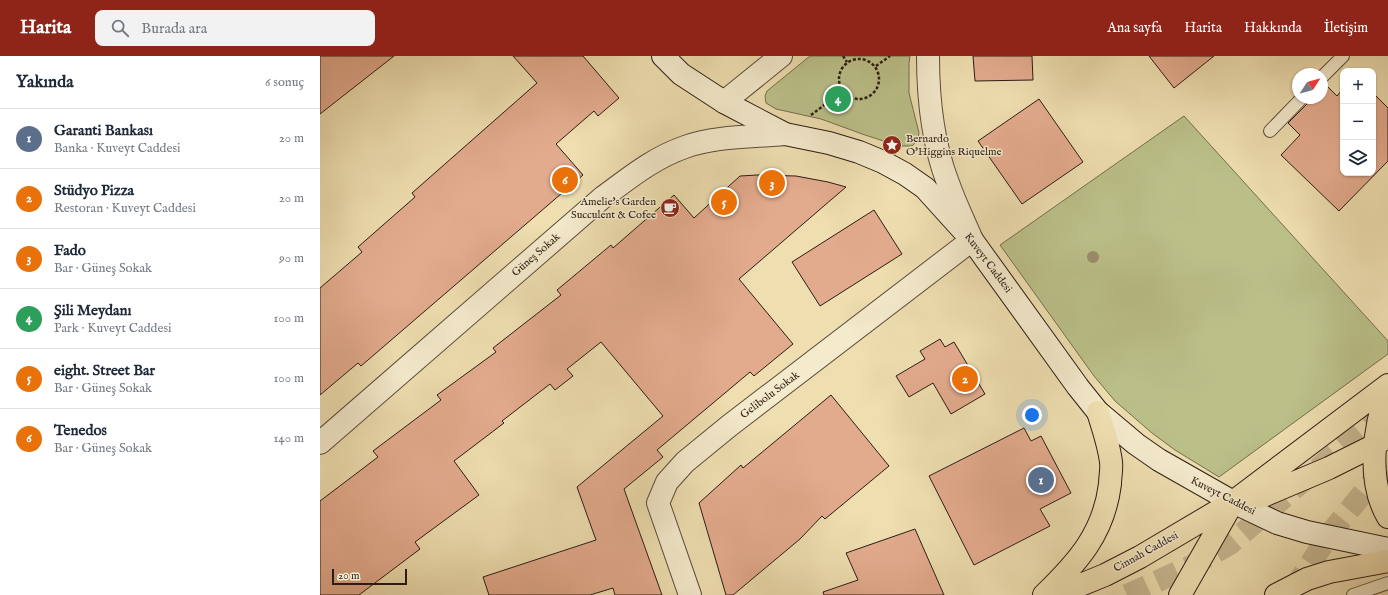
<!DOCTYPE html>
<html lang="tr">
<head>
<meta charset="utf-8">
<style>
	body { margin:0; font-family:"IM FELL English",serif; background:#f2f2f3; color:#1f2937 }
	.controls { position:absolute; right:12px; top:12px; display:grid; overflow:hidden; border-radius:8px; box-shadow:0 1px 3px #0004 }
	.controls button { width:36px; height:36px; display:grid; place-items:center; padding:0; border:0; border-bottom:1px solid #e0e1e3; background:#fff; color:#1f2937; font:20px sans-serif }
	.compass { position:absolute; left:972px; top:12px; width:36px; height:36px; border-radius:50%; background:#fff; box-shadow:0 1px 3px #0004; rotate:54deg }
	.scale { position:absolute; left:12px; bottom:10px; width:75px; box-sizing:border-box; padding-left:4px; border:2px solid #2b1c14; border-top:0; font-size:11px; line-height:14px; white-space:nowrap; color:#2b1c14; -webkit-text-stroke:3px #f4eacc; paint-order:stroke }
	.you { position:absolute; left:712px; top:359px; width:14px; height:14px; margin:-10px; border:3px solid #fff; border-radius:50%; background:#1a73e8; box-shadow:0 0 0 6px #1a73e833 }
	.badge { display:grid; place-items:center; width:26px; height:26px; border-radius:50%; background:#8f2418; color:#fff; font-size:13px; font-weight:700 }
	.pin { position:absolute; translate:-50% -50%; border:2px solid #fff; box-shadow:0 1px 4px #0006 }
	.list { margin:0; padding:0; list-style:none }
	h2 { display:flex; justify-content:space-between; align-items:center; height:52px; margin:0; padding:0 16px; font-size:17px }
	h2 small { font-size:13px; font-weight:400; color:#747a83 }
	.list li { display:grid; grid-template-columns:26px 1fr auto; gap:12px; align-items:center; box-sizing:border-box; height:60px; padding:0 16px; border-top:1px solid #e0e1e3 }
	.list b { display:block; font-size:15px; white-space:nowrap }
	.list p { margin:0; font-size:13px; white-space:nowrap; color:#747a83 }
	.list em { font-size:13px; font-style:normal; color:#747a83 }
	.icon { flex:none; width:22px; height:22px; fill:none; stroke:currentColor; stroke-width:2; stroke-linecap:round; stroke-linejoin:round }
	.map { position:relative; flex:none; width:1068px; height:539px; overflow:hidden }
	header { display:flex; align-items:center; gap:24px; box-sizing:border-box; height:56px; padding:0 20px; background:#8f2418; color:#fff }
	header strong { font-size:19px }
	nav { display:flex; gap:22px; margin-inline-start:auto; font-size:14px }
	.search { width:280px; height:36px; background:#f2f2f3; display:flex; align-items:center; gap:10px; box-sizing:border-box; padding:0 14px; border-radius:8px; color:#747a83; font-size:15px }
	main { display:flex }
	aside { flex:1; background:#fff }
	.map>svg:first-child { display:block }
</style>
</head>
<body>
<header>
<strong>Harita</strong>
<div class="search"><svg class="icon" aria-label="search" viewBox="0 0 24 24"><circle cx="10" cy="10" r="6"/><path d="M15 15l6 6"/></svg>Burada ara</div>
<nav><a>Ana sayfa</a><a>Harita</a><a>Hakkında</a><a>İletişim</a></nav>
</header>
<main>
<aside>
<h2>Yakında<small>6 sonuç</small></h2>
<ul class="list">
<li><span class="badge" style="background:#5c6f8a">1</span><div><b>Garanti Bankası</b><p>Banka · Kuveyt Caddesi</p></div><em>20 m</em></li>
<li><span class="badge" style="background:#e8710a">2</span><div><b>Stüdyo Pizza</b><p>Restoran · Kuveyt Caddesi</p></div><em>20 m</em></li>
<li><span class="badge" style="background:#e8710a">3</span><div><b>Fado</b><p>Bar · Güneş Sokak</p></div><em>90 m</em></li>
<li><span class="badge" style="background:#2e9e5b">4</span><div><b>Şili Meydanı</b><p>Park · Kuveyt Caddesi</p></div><em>100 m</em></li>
<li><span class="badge" style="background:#e8710a">5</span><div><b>eight. Street Bar</b><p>Bar · Güneş Sokak</p></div><em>100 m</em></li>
<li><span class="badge" style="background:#e8710a">6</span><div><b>Tenedos</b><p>Bar · Güneş Sokak</p></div><em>140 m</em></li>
</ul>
</aside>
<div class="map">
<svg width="1068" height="539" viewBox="0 0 1068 539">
	<rect width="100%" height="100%" fill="#eedeb0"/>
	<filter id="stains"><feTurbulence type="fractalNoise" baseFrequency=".005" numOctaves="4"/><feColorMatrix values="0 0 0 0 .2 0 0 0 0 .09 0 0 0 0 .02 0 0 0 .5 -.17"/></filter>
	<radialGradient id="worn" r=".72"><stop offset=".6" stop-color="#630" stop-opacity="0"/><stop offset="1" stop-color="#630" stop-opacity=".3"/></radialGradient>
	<path fill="#bbc089" stroke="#736e4e" d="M490 0H590L589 7V37L599 77 597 85 592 90H579L545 79 501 63 456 53 446 47 445 40 447 35Z
		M864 60 1068 285V298L899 421 855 394 832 377 795 345 774 320 680 189Z"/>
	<path fill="#e3ab8e" stroke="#2b1c14" d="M0 0H74L0 58Z
		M193 0H263L299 42 278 60 274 55 236 88 263 119 41 310 38 307 0 339V232L42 196 38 191 95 141 92 137 217 27Z
		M653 0H712L713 24 655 25Z
		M829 0H894L854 32Z
		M1006 29 1017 40 1023 33V117H1053V37L1068 52V105L1019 155 961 99 980 79 968 67 993 42H1002V33Z
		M719 43 763 106 702 148 658 85Z
		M437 119 476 120 508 126 526 131 419 223 473 288 434 320 430 316 337 394 343 401 304 433 342 539H295L293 532 270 539H169L163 521 276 484 257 431 343 360 281 286 247 313 253 320 235 334 230 328 182 365 184 367 134 405 159 439 95 486 100 493 39 539H0V445L58 401 53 395 121 344 117 339 176 296 173 292 241 239 237 234 291 189 293 192 354 139 374 162 420 120Z
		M554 154 582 198 500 250 472 206Z
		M620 283 625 291 634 286 665 338 631 358 613 327 589 341 576 320 605 303 600 295Z
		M511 339 569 410 505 463 502 460 480 483 413 539H406L379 447 421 409 423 412Z
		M704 372 711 385 721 380 751 437 720 453 730 470 654 509 609 420Z
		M595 473 624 539H504L503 536 538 524 526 497Z"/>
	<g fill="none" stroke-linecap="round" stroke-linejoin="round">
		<path stroke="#c7b791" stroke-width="22" stroke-dasharray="22 11" stroke-linecap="butt" d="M972 535 1012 475 1068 407
			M807 539 871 510 910 488 1068 352"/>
		<g stroke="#5c4c3b" stroke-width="14">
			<path id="service" d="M1002 21 1023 0
				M950 75 982 42
				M1033 539 1068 527"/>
		</g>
		<g stroke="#5c4c3b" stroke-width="24">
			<path id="minor" d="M404 46 461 0
				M0 387 282 142C308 123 333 102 365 91 395 80 433 81 465 78
				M370 539 338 447 347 426 365 406 409 370 652 184C644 165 635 147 628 127 613 88 608 42 608 0"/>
		</g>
		<g stroke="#2b1c14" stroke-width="24">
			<path id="secondary" d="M343 0 361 18 404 46 465 78 509 87 539 96 563 106 585 118 605 132 652 184 758 331 778 356 816 388 839 404 913 446 957 467 987 476 1068 493"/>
		</g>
		<g stroke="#2b1c14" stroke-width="24">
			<path id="primary" d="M1068 335C1053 371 1047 426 1068 461
				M724 539C758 506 784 477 790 428 790 421 792 413 791 406 789 389 783 372 778 356
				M736 539 785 519 820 501 913 446 943 440 1009 412 1055 389 1068 380
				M860 539 913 446 1068 329
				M956 539 987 523 1009 516 1068 505"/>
		</g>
		<path stroke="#2b1c14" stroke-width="2.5" stroke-dasharray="3 2" stroke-linecap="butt" d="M523 0 527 6
			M519 23a20 20 0 1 1 40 0a20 20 0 1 1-40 0Z
			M556 10 570 0
			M491 59 523 35"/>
		<use href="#service" stroke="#f4eacc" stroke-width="12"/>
		<use href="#minor" stroke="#f4eacc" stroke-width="22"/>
		<use href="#secondary" stroke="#f4eacc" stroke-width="22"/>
		<use href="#primary" stroke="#eedeb0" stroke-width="22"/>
	</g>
	<circle fill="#9a8e6d" cx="773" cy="201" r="6"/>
	<defs>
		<g id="sight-disc" transform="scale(1)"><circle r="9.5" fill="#8f2418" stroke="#f4eacc"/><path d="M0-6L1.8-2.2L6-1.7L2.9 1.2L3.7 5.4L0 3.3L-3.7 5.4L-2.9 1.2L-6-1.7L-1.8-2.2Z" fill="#fff"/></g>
		<g id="cafe-disc" transform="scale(1)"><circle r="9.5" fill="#8f2418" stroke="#f4eacc"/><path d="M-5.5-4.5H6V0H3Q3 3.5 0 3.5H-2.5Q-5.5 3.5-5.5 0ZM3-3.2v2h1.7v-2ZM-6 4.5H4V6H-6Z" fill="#fff"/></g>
	</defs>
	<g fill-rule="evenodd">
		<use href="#sight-disc" x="572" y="89"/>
		<use href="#cafe-disc" x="350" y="152"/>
	</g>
	<g text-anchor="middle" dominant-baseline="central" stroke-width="3" stroke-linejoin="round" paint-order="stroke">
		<g font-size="11" fill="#2b1c14" stroke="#f4eacc" text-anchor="start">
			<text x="586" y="83">Bernardo<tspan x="586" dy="13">O'Higgins Riquelme</tspan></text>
			<text x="336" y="146" text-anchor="end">Amelie's Garden<tspan x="336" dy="13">Succulent &amp; Cofee</tspan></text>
		</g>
		<g font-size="11" fill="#2b1c14" stroke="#f4eacc">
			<text transform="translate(216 199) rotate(-41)">Güneş Sokak</text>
			<text transform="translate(668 207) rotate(53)">Kuveyt Caddesi</text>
			<text transform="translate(450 339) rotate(-37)">Gelibolu Sokak</text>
			<text transform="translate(903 440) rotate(27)">Kuveyt Caddesi</text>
			<text transform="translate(826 496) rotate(-29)">Cinnah Caddesi</text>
		</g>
	</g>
	<rect width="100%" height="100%" filter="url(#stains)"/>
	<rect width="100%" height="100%" fill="url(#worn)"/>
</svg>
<div class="controls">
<button>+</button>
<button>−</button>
<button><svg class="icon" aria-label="layers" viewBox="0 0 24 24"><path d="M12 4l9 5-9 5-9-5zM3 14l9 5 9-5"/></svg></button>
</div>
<svg class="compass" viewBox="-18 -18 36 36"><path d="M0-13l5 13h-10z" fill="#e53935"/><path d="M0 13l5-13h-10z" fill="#747a83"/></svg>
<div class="scale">20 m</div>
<div class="you"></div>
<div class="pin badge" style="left:721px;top:424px;background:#5c6f8a">1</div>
<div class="pin badge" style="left:645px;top:323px;background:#e8710a">2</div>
<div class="pin badge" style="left:452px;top:127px;background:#e8710a">3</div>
<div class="pin badge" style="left:518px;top:43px;background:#2e9e5b">4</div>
<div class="pin badge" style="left:404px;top:146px;background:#e8710a">5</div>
<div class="pin badge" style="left:245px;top:124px;background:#e8710a">6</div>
</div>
</main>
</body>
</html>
